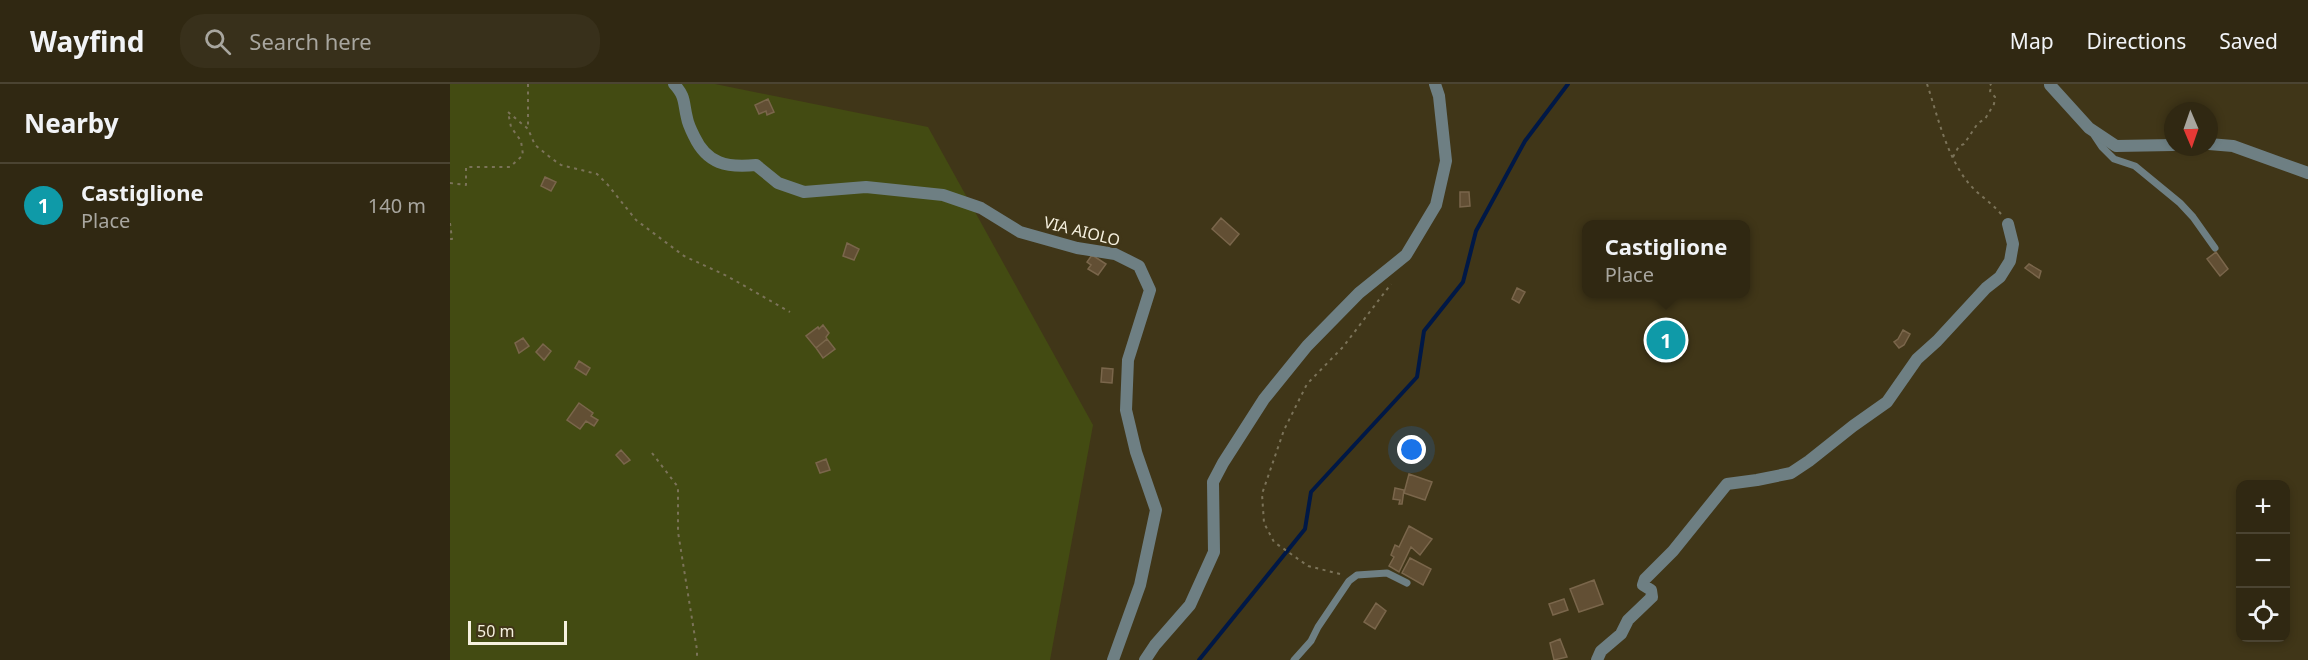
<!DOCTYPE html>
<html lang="en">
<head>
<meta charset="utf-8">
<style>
	body { margin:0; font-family:"Noto Sans",sans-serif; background:#38301b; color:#f1f3f6 }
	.controls { position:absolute; right:18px; bottom:18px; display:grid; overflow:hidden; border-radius:12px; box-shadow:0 3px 9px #0003 }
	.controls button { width:54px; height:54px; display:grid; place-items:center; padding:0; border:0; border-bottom:2px solid #4b4432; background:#302812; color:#f1f3f6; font:30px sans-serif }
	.compass { position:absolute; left:1714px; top:18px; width:54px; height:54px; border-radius:50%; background:#302812; box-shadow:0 3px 9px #0003; rotate:178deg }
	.scale { position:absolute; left:18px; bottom:15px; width:99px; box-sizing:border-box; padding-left:6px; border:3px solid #f6f1df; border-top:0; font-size:16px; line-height:21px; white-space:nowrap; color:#f6f1df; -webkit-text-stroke:4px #403618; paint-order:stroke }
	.you { position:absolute; left:962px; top:366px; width:21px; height:21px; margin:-15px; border:4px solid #fff; border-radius:50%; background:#1a73e8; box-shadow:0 0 0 9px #1a73e833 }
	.badge { display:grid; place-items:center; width:39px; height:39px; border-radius:50%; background:#8abfa5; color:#fff; font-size:20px; font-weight:700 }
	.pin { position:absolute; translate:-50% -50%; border:3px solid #fff; box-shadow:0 2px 6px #0006 }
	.popup { position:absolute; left:1132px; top:136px; width:168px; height:78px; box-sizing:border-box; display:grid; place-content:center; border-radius:12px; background:#302812; filter:drop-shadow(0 2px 4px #0005); font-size:20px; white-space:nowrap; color:#a8a69f }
	.popup b { font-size:22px; color:#f1f3f6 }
	.popup::after { content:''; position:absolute; left:50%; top:100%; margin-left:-12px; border:12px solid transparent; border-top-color:#302812 }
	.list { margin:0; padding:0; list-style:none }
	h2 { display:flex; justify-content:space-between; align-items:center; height:78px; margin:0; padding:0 24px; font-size:26px }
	h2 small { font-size:20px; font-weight:400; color:#a8a69f }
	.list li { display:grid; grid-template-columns:39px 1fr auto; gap:18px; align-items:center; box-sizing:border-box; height:84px; padding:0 24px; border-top:2px solid #4b4432 }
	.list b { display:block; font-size:22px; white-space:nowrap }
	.list p { margin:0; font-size:20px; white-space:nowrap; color:#a8a69f }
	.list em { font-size:20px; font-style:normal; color:#a8a69f }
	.icon { flex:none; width:33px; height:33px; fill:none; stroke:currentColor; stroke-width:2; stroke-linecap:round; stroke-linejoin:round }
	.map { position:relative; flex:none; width:1858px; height:576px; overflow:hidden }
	header { display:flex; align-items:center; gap:36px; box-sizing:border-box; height:84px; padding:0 30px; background:#302812; border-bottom:2px solid #4b4432 }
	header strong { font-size:28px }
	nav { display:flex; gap:33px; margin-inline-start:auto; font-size:21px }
	.search { width:420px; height:54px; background:#38301b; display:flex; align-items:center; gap:15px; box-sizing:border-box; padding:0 21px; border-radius:24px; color:#a8a69f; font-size:22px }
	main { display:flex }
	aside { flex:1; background:#302812 }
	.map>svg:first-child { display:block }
</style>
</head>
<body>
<header>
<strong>Wayfind</strong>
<div class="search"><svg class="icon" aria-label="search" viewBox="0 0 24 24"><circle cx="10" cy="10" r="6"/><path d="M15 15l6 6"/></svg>Search here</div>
<nav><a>Map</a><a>Directions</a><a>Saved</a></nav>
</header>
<main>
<aside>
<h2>Nearby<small></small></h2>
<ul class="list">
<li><span class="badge" style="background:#0f9aa8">1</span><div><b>Castiglione</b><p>Place</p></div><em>140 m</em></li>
</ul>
</aside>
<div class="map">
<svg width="1858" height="576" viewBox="0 0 1858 576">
	<rect width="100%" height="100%" fill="#403618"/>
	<path fill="#434b12" d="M0 0H265L478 43 643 341 600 576H0Z"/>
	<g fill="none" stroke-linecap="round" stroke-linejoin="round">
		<path stroke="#001846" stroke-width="4" d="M749 576 855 445 861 408 967 293 974 247 1013 198 1026 147 1075 57 1118 0"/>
	</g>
	<path fill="#624f34" stroke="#7a664b" stroke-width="1.5" d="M318 15 324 28 317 31 316 27 309 30 305 21Z
		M95 93 106 98 101 107 91 102Z
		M1010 108H1019L1020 122 1010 123Z
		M771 134 789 150 780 161 762 145Z
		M397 159 409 165 404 176 393 172Z
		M1766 168 1778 185 1770 192 1757 175Z
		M642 171 656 180 648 191 638 185 641 181 637 178Z
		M1579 180 1591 187 1589 194 1575 184Z
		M1067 204 1075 208 1069 219 1062 215Z
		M373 241 379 249 376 253 377 255 366 264 356 252 368 243 369 245Z
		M1453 246 1460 250 1454 261 1449 264 1444 258 1448 255Z
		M73 254 79 262 69 269 65 259Z
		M377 255 385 265 373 274 366 264Z
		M93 260 101 267 94 276 86 268Z
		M129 277 140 284 136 291 125 284Z
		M652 284 663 285 662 299 651 298Z
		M129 319 143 329 141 332 148 336 144 342 136 337 130 345 117 336Z
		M171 366 180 376 174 380 166 371Z
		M376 375 380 386 370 389 366 379Z
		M959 390 982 398 975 416 954 409Z
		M945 404 954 406 952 420H949L950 416 943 415Z
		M959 442 982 455 970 471 961 463 949 488 939 482 944 473 941 471 945 461 949 463Z
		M960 474 981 485 973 501 952 489Z
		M1144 496 1153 520 1129 528 1120 505Z
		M1114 515 1118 526 1103 531 1099 520Z
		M926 519 936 527 925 545 914 538Z
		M1110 555 1117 573 1104 576 1100 559Z"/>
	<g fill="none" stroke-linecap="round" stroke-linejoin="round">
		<path stroke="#7b7359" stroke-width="2" stroke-dasharray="3 4.5" stroke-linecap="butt" d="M78 0V45
			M1477 0C1488 33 1497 75 1521 102 1530 112 1542 119 1551 130
			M1503 73 1509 62 1514 60 1528 39 1535 35 1544 20 1545 13 1540 7 1542 2 1540 0
			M0 99 16 101V83H60L73 71 71 57 61 43 58 28 78 45 85 61 101 74 111 81 147 90 158 101 186 136 234 172 277 192 340 228
			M0 139 2 155H0
			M202 369 228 403V448L247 566V576
			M890 490 858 482 824 458 814 439 812 410 834 346 857 300 893 263 941 200"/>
		<path stroke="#6e7f83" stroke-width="7" d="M1644 51 1652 63 1664 75 1685 82 1730 119 1743 133 1765 164
			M844 576 861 557 868 543 899 497 907 491 937 489 957 499"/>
		<path stroke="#6e7f83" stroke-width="12" d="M224 0C236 13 233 18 237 34 238 40 241 46 244 52 257 80 277 84 306 81L328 99 354 108 416 103 493 111 531 124 570 148 627 164 665 170 689 182 700 206 678 276 676 326 686 368 706 426 690 501 663 576
			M1600 1 1639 44 1666 62 1723 61
			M1759 60 1783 62 1858 89
			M695 576 705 561 740 521 764 468 763 398 773 379 814 315 857 262 909 209 956 171 986 121 996 77 989 12 985 0
			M1147 576 1151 567 1171 550 1178 536 1202 513 1201 506 1193 501 1195 495 1223 467 1277 400 1307 396 1341 389 1359 377 1403 342 1437 318 1467 275 1487 257 1536 204 1550 193 1560 177 1563 160 1558 140"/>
	</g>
	<g text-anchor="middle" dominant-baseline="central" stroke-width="6" stroke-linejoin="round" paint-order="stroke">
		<g font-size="16" fill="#f6f1df" stroke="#403618">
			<text transform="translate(632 147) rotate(14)">VIA AIOLO</text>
		</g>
	</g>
</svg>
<div class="controls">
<button>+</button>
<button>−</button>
<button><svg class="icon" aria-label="locate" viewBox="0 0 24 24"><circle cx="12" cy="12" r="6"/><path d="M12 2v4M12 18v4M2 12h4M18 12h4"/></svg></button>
</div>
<svg class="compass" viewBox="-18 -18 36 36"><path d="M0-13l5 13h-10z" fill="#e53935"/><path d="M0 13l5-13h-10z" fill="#a8a69f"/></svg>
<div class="scale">50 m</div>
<div class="you"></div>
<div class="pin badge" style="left:1216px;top:256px;background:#0f9aa8">1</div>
<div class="popup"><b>Castiglione</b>Place</div>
</div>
</main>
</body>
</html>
